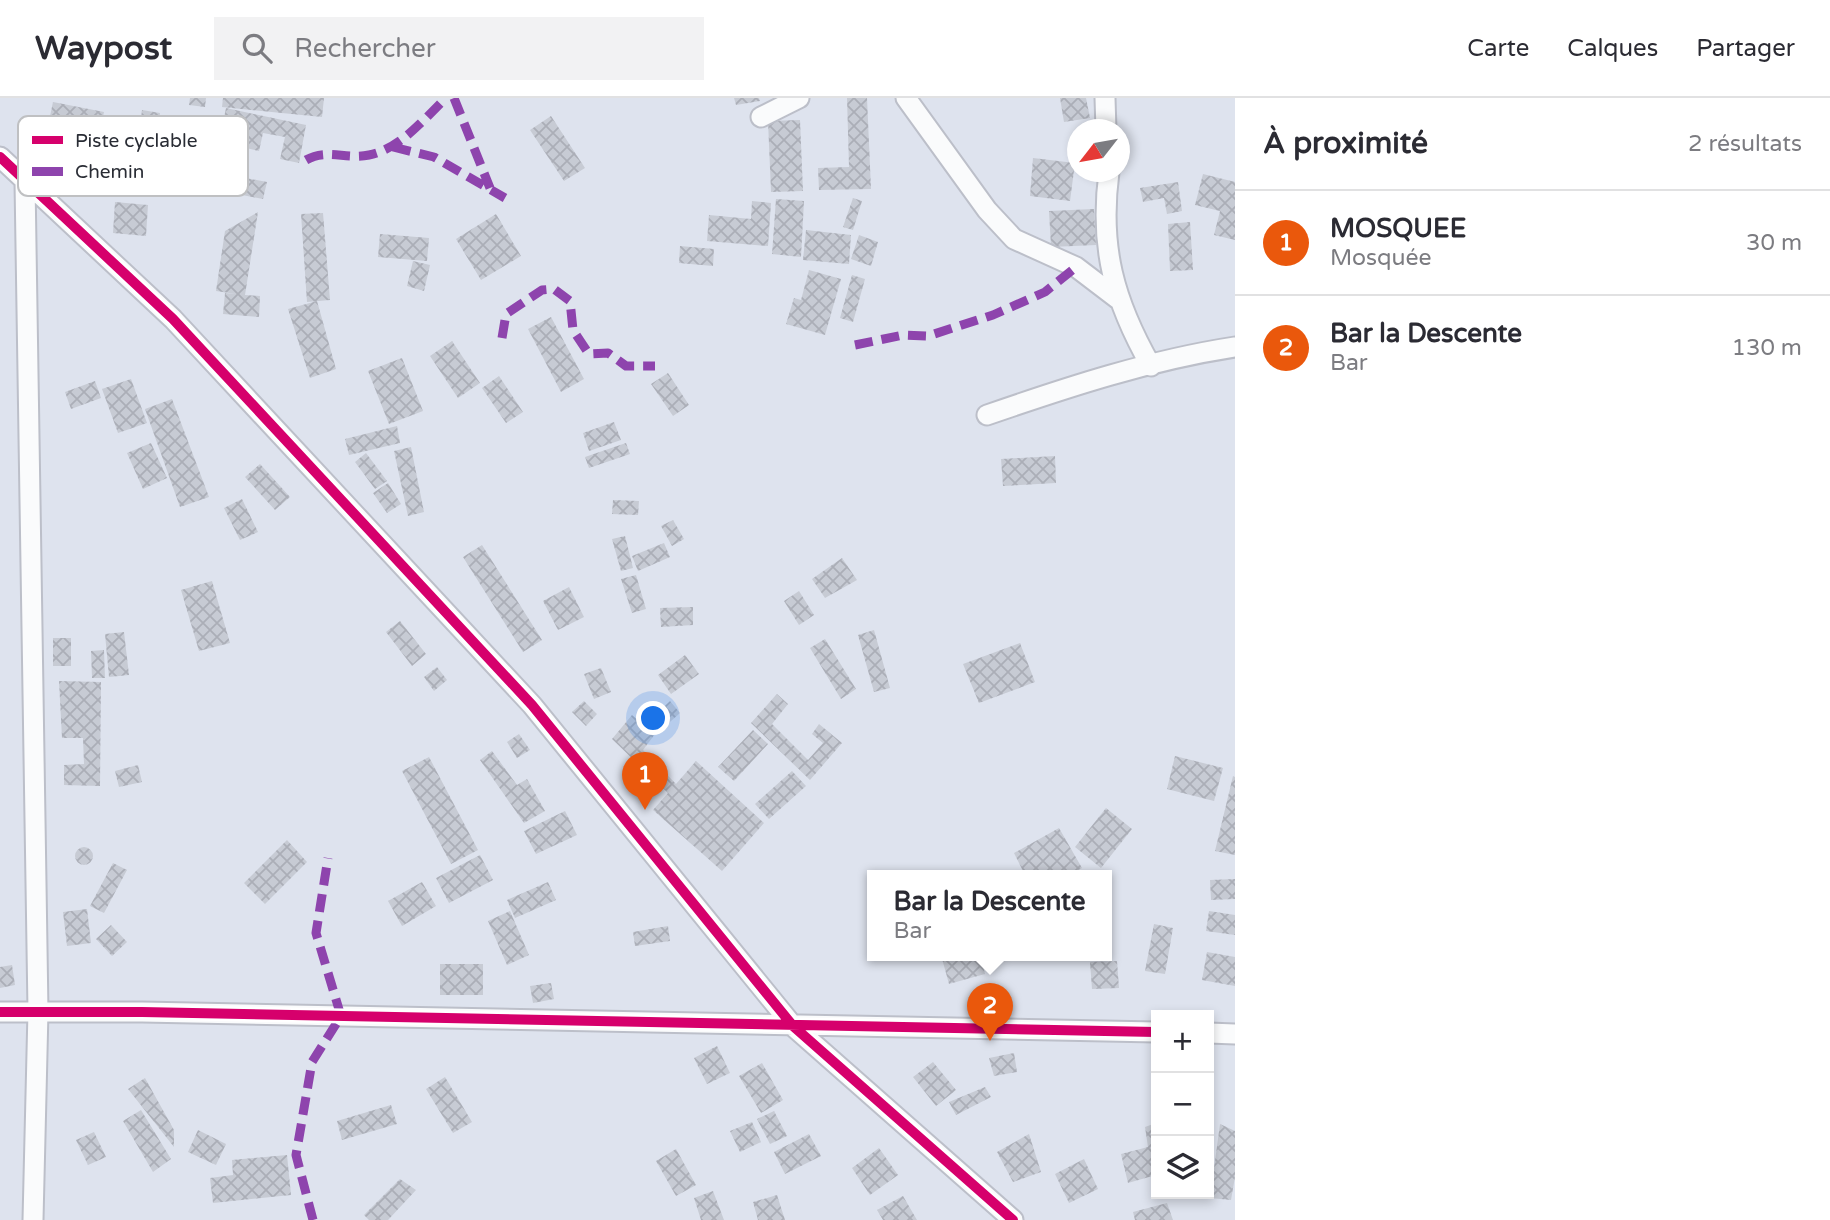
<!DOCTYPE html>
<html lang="fr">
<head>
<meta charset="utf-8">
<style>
	body { margin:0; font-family:"Varela Round",sans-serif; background:#f2f2f3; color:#2b2b33 }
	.controls { position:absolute; right:21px; bottom:21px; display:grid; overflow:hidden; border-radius:0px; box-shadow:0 4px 10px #0003 }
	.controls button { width:63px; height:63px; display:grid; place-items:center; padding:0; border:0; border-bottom:2px solid #e1e1e2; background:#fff; color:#2b2b33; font:35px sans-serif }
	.compass { position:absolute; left:1067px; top:21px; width:63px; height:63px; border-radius:50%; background:#fff; box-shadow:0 4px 10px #0003; rotate:239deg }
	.you { position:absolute; left:654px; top:621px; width:24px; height:24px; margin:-18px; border:5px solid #fff; border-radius:50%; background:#1a73e8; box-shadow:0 0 0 10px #1a73e833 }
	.badge { display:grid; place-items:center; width:46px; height:46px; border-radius:50%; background:#ea580c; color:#fff; font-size:23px; font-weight:700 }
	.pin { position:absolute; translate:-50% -58px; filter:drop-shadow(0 2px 4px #0008) }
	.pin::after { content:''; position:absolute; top:37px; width:24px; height:21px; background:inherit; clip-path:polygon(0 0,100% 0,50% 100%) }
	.popup { position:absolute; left:867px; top:772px; width:245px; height:91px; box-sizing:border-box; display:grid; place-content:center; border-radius:0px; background:#fff; filter:drop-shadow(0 2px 5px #0005); font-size:23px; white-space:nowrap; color:#7c7c81 }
	.popup b { font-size:26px; color:#2b2b33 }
	.popup::after { content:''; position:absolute; left:50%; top:100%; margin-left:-14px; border:14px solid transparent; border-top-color:#fff }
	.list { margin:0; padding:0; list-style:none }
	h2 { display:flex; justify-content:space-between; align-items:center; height:91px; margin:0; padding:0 28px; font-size:30px }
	h2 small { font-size:23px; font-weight:400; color:#7c7c81 }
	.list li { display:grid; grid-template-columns:46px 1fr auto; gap:21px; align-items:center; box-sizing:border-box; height:105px; padding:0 28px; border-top:2px solid #e1e1e2 }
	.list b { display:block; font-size:26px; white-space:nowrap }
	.list p { margin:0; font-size:23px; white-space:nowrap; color:#7c7c81 }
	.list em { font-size:23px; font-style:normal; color:#7c7c81 }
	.icon { flex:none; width:38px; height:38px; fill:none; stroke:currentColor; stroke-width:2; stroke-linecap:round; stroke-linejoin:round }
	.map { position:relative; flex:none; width:1235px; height:1122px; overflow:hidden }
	header { display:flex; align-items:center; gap:42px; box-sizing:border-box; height:98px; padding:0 35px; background:#fff; border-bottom:2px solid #e1e1e2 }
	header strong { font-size:33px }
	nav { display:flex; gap:38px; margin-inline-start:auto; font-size:24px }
	.search { width:490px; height:63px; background:#f2f2f3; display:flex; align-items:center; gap:18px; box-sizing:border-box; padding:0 24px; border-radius:0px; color:#7c7c81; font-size:26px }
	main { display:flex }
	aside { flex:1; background:#fff }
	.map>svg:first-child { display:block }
</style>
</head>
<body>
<header>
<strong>Waypost</strong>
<div class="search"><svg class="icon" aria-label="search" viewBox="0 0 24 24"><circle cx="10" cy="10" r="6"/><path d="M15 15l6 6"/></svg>Rechercher</div>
<nav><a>Carte</a><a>Calques</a><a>Partager</a></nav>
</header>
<main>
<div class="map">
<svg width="1235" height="1122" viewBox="0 0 1235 1122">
	<defs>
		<pattern id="building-cross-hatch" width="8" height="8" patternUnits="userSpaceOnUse" patternTransform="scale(1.75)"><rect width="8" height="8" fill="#c7cbd4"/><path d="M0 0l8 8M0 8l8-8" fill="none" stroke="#abaeb7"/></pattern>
	</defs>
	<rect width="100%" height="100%" fill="#dee3ee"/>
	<path fill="url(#building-cross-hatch)" d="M190 0H206L205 9 189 7Z
		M223 0H324L322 19 222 9Z
		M734 0H759L760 3 736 7Z
		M847 0H867L871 91 819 92 818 70 849 69Z
		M1060 0H1086L1090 20 1064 24Z
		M53 4 104 14 100 33 49 23Z
		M226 10 306 27 299 65 280 61 285 39 263 35 259 53 219 44Z
		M142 12 160 15 157 38 139 35Z
		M551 18 585 70 564 83 530 32Z
		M800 22 803 93 771 94 768 23Z
		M109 23 128 28 118 65 99 60Z
		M61 44 84 76 70 87 47 54Z
		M140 44 155 47 148 75 134 71Z
		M1033 60 1075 65 1070 103 1030 98Z
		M119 74 133 75 131 99 117 98Z
		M215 74 267 84 263 101 212 91Z
		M1203 76 1235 84V142L1214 137 1220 113 1195 107Z
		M177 79 178 93 138 95 137 81Z
		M1178 84 1182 113 1167 116 1164 100 1143 104 1140 90Z
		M853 100 862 103 853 132 843 129Z
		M776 101 804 103 801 159 772 156Z
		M752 103 771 105 768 148 707 143 709 117 751 121Z
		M115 104 148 107 146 138 113 135Z
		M1094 111 1096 147 1051 149 1049 113Z
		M258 114 245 197 260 198 259 219 223 216 225 195 236 196 216 193 225 133Z
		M323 115 330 202 307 204 301 116Z
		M496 116 521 158 481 182 456 141Z
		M1190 124 1193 172 1170 173 1168 126Z
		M806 132 851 137 849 166 803 162Z
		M380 136 429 140 427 163 378 159Z
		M859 137 878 144 871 168 851 161Z
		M680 148 714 151 713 168 679 165Z
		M413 163 430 167 424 193 407 188Z
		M809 172 841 181 825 237 786 226 794 200 801 202Z
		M852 177 865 181 853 224 840 220Z
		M317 203 336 271 310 280 288 211Z
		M551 219 584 281 561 294 528 231Z
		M452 243 480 285 458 300 430 258Z
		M402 260 423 313 389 326 368 273Z
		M668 275 689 307 673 318 651 286Z
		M499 278 523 314 506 325 482 290Z
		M131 281 147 325 118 335 102 291Z
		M95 283 101 300 71 311 65 294Z
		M172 301 209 399 180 409 145 311Z
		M614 324 621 342 589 353 583 335Z
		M397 328 400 345 349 357 345 341Z
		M151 345 167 380 143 391 127 355Z
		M626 345 630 356 589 370 585 359Z
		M411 349 424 414 408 418 394 353Z
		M366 355 387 383 375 391 355 364Z
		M1055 358 1056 385 1003 388 1001 361Z
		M260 366 290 399 275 412 245 379Z
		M388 385 401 406 387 415 373 395Z
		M242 401 258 434 240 442 224 410Z
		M613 402 639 403 638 417 612 416Z
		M673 422 684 441 672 448 661 428Z
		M625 438 633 470 621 473 612 441Z
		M664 445 670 459 638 473 632 458Z
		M482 447 542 542 523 554 463 459Z
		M842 460 857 482 825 500 812 481Z
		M636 477 646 511 632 515 621 481Z
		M212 483 230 545 199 553 181 492Z
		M569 489 584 519 558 532 543 503Z
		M799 493 814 517 799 527 784 503Z
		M693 509V527L661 529 660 510Z
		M400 523 426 556 412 568 386 534Z
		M874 532 890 590 874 594 858 537Z
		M124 534 129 577 109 579 105 536Z
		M53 540H71V568H53Z
		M825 541 856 591 841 601 810 550Z
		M1020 545 1035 584 979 605 963 566Z
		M104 552 105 580H92L91 553Z
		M685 557 699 576 671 596 658 577Z
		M437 569 447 582 434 593 424 579Z
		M601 570 611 594 594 601 584 576Z
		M59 583 101 584 100 688 64 687V667L84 666 83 640H62Z
		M777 596 788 606 772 626 808 662 823 645 812 636 819 626 842 645 810 682 751 625Z
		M584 603 597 616 586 628 572 614Z
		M670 603 680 615 662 631 652 620Z
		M632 617 655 636 643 652 676 686 696 663 764 725 722 773 653 712 668 695 612 641Z
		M753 632 768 646 734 683 718 669Z
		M519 636 530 652 517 660 507 644Z
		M492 653 517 687 527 681 545 713 524 725 480 662Z
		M1175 658 1223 670 1214 703 1167 691Z
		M429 659 478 752 451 766 402 673Z
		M138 667 142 684 119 689 115 673Z
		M792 673 806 688 769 721 755 706Z
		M1233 678 1235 679V757L1215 753Z
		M1106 710 1132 731 1101 770 1075 749Z
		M565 713 577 737 536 756 524 733Z
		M1059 730 1082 770 1069 777H1025L1014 755Z
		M287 742 307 764 265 806 244 785Z
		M75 758a9 9 0 1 1 18 0a9 9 0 1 1-18 0Z
		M480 757 493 782 449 805 436 780Z
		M113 765 127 772 104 815 90 808Z
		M1235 781V801L1211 802 1210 782Z
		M422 784 436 808 402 828 388 803Z
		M548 784 556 802 515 820 507 802Z
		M87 811 91 845 67 848 63 814Z
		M510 813 529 857 507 867 488 823Z
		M1209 813 1235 817V837L1206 833Z
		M1154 826 1173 830 1165 876 1145 873Z
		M111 827 127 844 112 858 96 841Z
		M668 828 670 843 635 848 633 834Z
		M1207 854 1235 859V888L1202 882Z
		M941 857H980L985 876 949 886Z
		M1117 863 1119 890 1092 891 1090 864Z
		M440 866H483V897H440Z
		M12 867 15 887 0 890V869Z
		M551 885 554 901 533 905 530 888Z
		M717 948 730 975 707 986 694 960Z
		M1014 955 1017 974 994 978 989 960Z
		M933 964 956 992 936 1008 913 979Z
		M762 965 783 1002 761 1015 739 978Z
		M445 979 472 1024 453 1035 426 991Z
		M145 980 174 1032V1049L128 991Z
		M985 989 991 999 956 1017 949 1004Z
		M391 1007 397 1026 342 1042 337 1023Z
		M141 1012 171 1061 153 1074 123 1023Z
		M774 1013 787 1038 770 1046 757 1021Z
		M752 1024 761 1044 740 1054 730 1033Z
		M1156 1025V1077L1128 1085 1121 1056 1148 1049 1145 1029Z
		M1220 1026 1235 1033V1079L1231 1102 1210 1100Z
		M198 1032 226 1046 216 1067 188 1054Z
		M94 1034 106 1059 88 1067 76 1042Z
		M809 1036 821 1058 785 1076 774 1054Z
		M1029 1036 1041 1074 1013 1084 997 1054Z
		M879 1050 898 1077 870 1097 852 1070Z
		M676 1051 696 1087 676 1098 656 1063Z
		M287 1057 291 1097 213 1105 210 1080 233 1077 232 1062Z
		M1084 1061 1098 1091 1069 1105 1055 1076Z
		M400 1081 416 1092 388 1122H369L364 1117Z
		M713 1093 724 1122H701L694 1100Z
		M777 1097 785 1122H758L753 1104Z
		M903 1098 917 1122H883L877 1112Z
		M1167 1105 1173 1122H1135L1133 1114Z"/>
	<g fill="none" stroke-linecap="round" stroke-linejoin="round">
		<g stroke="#bcbfc9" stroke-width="23">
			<path id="street" d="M906 0 987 112 1014 141 1076 169 1118 201
				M1105 0 1106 32
				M761 19 799 0
				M0 59 173 221 532 607 793 928 1013 1122
				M1109 74C1099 149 1114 203 1151 268
				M25 84 38 913 33 1122
				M987 317C1068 289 1150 262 1235 249
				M0 914H142L1156 934
				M1209 935 1235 936"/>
		</g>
		<use href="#street" stroke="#fafbfc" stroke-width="19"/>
		<path stroke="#8e44ad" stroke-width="9" stroke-dasharray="18 9" stroke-linecap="butt" d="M454 0 490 90
			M393 49 434 59 505 100
			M306 62C327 50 345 62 369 57 400 51 424 21 446 0
			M502 240 506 216 542 192 554 191 570 203 573 232 589 256 608 255 626 268H655
			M855 247 903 237 928 238 993 217 1045 194 1076 169
			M313 1122 296 1057 312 964 341 918 316 835 328 760"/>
		<g stroke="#fff" stroke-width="15">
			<path id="cycleway" d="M0 59 173 221 532 607 793 928 1013 1122
				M0 914H142L1156 934"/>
		</g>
		<use href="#cycleway" stroke="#d6006c" stroke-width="10"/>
	</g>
	<rect x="18" y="18" width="230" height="80" rx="10" fill="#fff" stroke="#bfc0c2" stroke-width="2"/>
	<rect x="32" y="38" width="31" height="8" fill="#d6006c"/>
	<rect x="32" y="69" width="31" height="9" fill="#8e44ad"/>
	<g font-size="19" fill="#292c34">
		<text x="75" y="49">Piste cyclable</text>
		<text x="75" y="80">Chemin</text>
	</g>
</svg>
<div class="controls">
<button>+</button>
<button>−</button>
<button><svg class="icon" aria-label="layers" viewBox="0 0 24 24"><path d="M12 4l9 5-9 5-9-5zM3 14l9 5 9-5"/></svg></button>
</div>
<svg class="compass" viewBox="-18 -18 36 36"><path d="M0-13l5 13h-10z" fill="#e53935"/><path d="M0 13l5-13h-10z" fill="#7c7c81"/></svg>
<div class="you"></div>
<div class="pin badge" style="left:645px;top:712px">1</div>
<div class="pin badge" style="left:990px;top:943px">2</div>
<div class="popup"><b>Bar la Descente</b>Bar</div>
</div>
<aside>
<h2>À proximité<small>2 résultats</small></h2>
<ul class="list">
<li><span class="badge">1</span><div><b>MOSQUEE</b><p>Mosquée</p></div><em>30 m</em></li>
<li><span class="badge">2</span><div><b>Bar la Descente</b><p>Bar</p></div><em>130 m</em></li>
</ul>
</aside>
</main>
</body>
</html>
